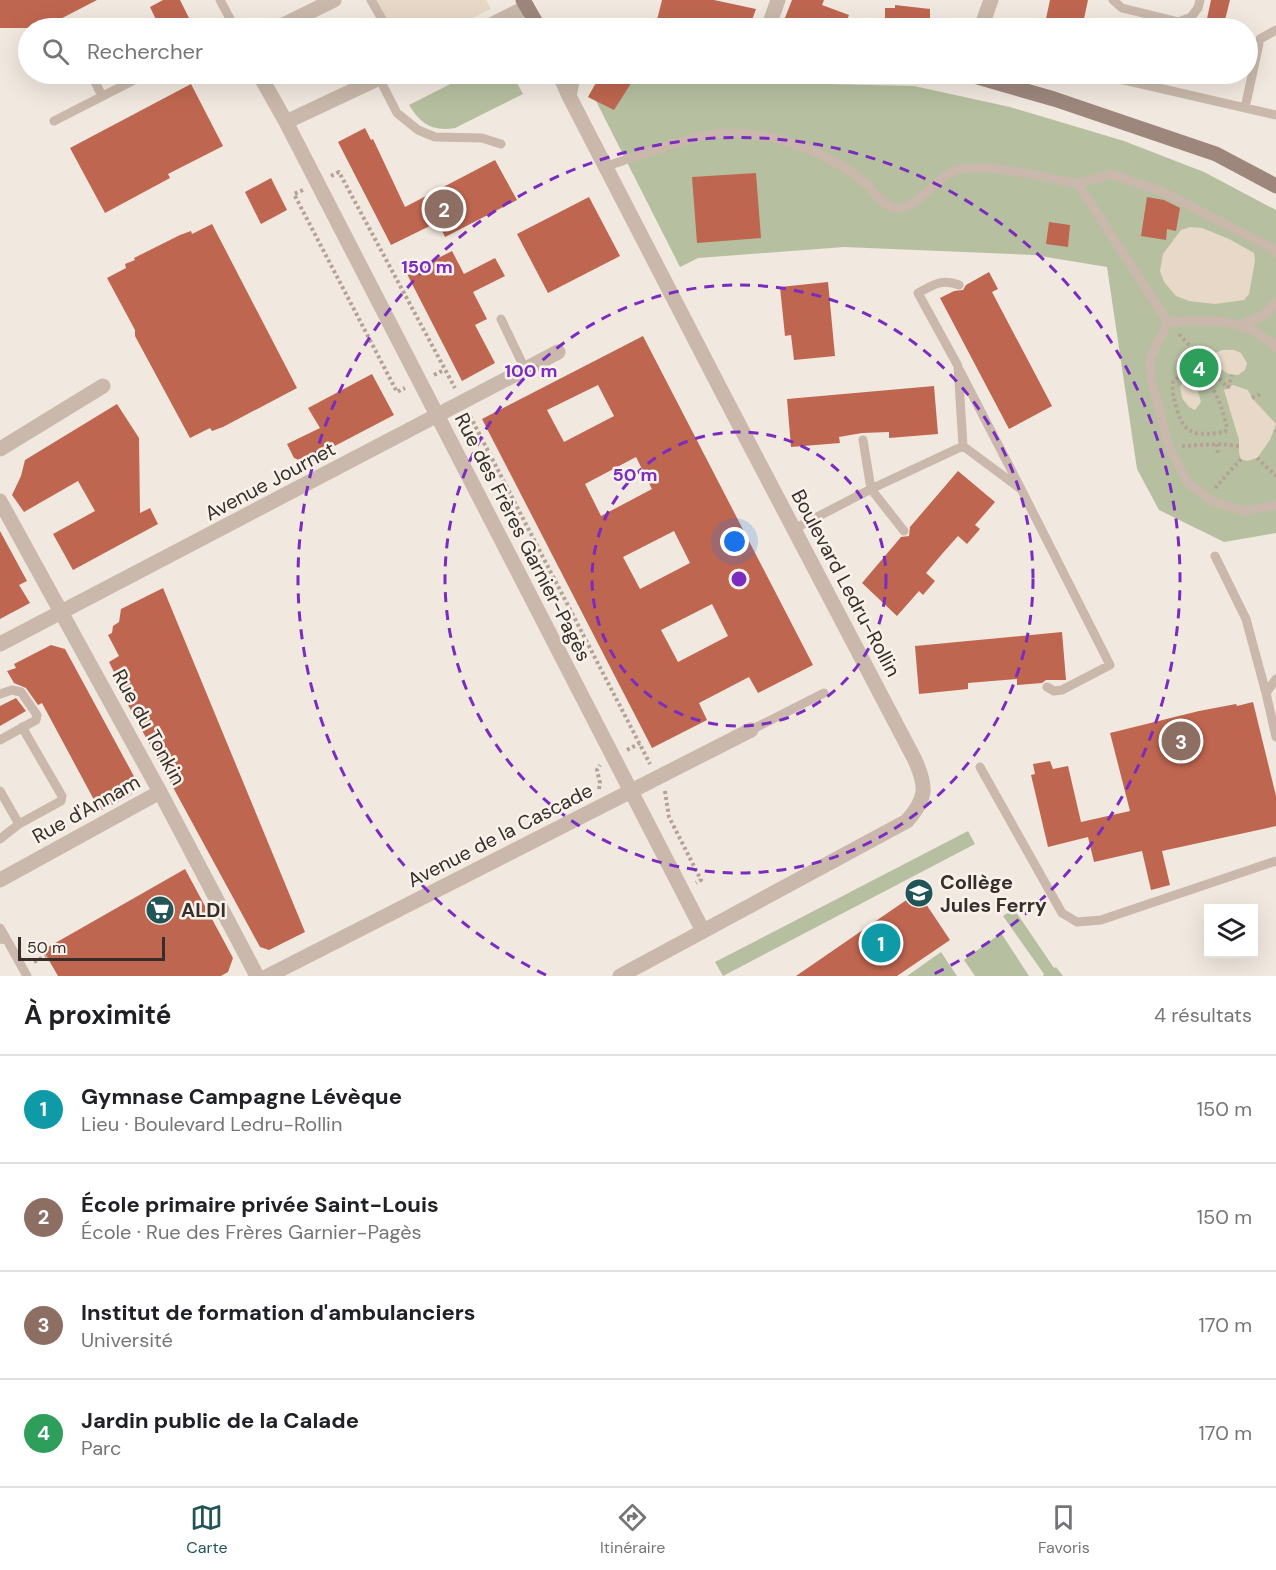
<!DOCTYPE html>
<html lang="fr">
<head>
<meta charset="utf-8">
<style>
	body { margin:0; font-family:"DM Sans",sans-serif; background:#f6f6f6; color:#202124 }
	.controls { position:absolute; right:18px; bottom:18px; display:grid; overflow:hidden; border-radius:0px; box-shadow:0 6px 24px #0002 }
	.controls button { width:54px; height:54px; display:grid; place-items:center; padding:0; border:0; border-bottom:2px solid #e0e0e0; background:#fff; color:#202124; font:30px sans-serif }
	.scale { position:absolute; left:18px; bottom:15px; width:147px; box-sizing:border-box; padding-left:6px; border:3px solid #372e2a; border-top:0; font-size:16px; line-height:21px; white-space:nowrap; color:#372e2a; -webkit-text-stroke:4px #f9f2eb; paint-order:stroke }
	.you { position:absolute; left:735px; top:542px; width:21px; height:21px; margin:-15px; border:4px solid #fff; border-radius:50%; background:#1a73e8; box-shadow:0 0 0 9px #1a73e833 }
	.badge { display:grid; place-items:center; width:39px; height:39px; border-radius:50%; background:#225557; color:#fff; font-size:20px; font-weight:700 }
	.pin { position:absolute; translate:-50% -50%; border:3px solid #fff; box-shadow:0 2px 6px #0006 }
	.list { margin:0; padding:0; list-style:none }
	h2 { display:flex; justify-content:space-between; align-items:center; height:78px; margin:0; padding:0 24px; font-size:26px }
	h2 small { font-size:20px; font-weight:400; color:#757577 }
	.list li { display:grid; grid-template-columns:39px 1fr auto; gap:18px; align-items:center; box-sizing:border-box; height:108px; padding:0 24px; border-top:2px solid #e0e0e0 }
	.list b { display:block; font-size:22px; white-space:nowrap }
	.list p { margin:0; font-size:20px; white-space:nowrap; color:#757577 }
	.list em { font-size:20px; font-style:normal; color:#757577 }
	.icon { flex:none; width:33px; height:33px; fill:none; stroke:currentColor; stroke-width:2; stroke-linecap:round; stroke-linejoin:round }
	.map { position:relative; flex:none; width:1276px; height:976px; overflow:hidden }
	.search { position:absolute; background:#fff; box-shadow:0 6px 24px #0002; left:18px; right:18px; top:18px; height:66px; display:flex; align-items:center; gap:15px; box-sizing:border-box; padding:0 21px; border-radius:33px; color:#757577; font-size:22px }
	.sheet { height:510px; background:#fff }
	nav { display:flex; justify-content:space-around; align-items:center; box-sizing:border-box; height:84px; border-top:2px solid #e0e0e0; background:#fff; font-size:16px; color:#757577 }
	nav a { display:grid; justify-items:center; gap:3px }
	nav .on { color:#225557 }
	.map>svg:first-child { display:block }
</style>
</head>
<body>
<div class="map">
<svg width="1276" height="976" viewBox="0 0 1276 976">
	<rect width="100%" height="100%" fill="#f1e8df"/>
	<path fill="#b6c0a0" d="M470 74H512L523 94 455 128C432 132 421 124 409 105Z
		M601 74H614L619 76 624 74H642L704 81 914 86 1010 107 1124 141 1204 172 1276 210V533L1224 542 1159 510 1137 469 1107 267 1034 255 844 247 698 258 680 267 596 101 588 97Z
		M968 831 975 844 723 976 715 962Z
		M1014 909 1054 968 1056 967 1063 976H1043L1044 974 1003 916Z
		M1001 933 1029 976H975L964 960Z
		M941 952 957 976H907Z"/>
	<path fill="#e8d8c7" d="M371 0H486L491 9 451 28H387Z
		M1190 227 1202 228 1229 239 1254 253 1255 261 1249 294 1244 300 1215 304 1189 301 1176 296 1164 282 1160 271 1163 254 1181 230Z
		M1222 350H1234L1241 353 1247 363 1245 370 1238 375 1229 374 1222 370 1215 358V353Z
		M1185 381 1198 391 1201 402 1195 410 1189 407 1182 398 1180 386Z
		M1233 385 1248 390 1252 398 1276 424 1270 440 1257 458 1247 461 1241 459 1239 453V440L1224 390Z"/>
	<path fill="#bf6650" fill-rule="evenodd" d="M0 0H97L43 28H0Z
		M163 0H180L194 28H160L150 7Z
		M662 0H714L756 9 749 28H655Z
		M792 0H824L822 5 849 15 844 28H781Z
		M1050 0H1088L1082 28H1044Z
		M1211 0H1230L1223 28H1205Z
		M895 5 930 9V28H885V8H895Z
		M601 74H614L619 76 624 74H637L614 110 588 97Z
		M191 84 223 146 168 174 170 178 105 213 70 148Z
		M365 128 371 140 373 139 405 207 495 160 517 200 445 237 438 222 391 245 338 142Z
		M756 173 761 238 697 243 692 177Z
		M271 178 287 210 261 224 245 192Z
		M589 197 620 256 548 293 517 234Z
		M1147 197 1164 200 1180 208 1176 231 1167 229 1166 240 1141 236Z
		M1049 222 1070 225 1068 247 1046 244Z
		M212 224 297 388 223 427 212 431 210 428 190 438 135 336V330L107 278 126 268 125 264 135 260 134 258 180 235 191 231 192 234Z
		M452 251 464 274 495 258 505 276 473 292 487 319 475 325 495 363 462 381 407 274Z
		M989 272 998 289 992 292 1052 406 1009 429 940 298 954 291 963 290 966 285Z
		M828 282 835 356 794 360 791 335 785 336 780 287Z
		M643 336 813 665 758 693 749 677 699 703 707 720 652 748 482 419ZM598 385 614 416 564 442 547 410ZM636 457 652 489 601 516 585 484ZM674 531 690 563 640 589 623 557ZM712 604 728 636 678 662 661 630Z
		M372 374 394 415 304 462 294 458 287 444 320 428 308 408Z
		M934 386 938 434 889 438V432L862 433 839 437 840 443 791 447 787 399Z
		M117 404 139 438 140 513 150 508 158 524 73 570 53 534 95 511 78 481 24 512 12 495 21 476 25 460Z
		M958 471 995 502 975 525 980 529 967 544 958 536 942 554 926 573 935 581 923 595 919 591 897 616 862 583 901 537 909 536 910 527Z
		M0 531 27 581 19 585 30 603 0 619Z
		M163 588 305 932 269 950 260 947 114 679 117 678 109 662 119 656 108 635 112 633 113 626 119 622 121 609Z
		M1062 632 1066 680H1046L1042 683 1017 685V679L992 681 968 683V689L919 694 915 646Z
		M51 645 65 649 136 780 131 795 100 811 42 703 38 705 26 688 14 683 7 671 16 668 14 664Z
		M16 698 26 711 0 726V706Z
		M1253 702 1276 796V826L1162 851 1170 885 1151 890 1142 851 1094 862 1088 837 1048 847 1031 775 1035 774 1033 764 1050 761 1053 769 1068 766 1081 822 1130 811 1110 733 1199 711 1236 704 1237 706Z
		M185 869 233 958 228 972 221 976H58L43 950Z
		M918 892 950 940 897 976H796Z"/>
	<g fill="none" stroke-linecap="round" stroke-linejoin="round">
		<path stroke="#b5a296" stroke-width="4" stroke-dasharray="3 3" stroke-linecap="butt" d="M331 176 339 172 455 388
			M303 190 294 194 397 392 405 388
			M1179 334 1228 388
			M1185 371C1190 372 1196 373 1200 375 1216 386 1223 410 1227 428L1225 432C1200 435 1185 438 1177 410 1174 400 1172 393 1173 382Z
			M434 375 444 370
			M1228 388 1232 375
			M1252 398 1263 393
			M470 416 650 764
			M1275 430 1276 431
			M1217 444 1218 456
			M1182 446 1220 444 1239 446
			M1257 458 1276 476
			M1215 488 1241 459
			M627 750 640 743
			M599 789 600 783 597 770 600 765
			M665 791 669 817 701 880 696 883
			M34 962 46 956"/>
		<path stroke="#c9b8ab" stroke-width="9" d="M220 0 235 28
			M371 0 387 28
			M1113 0 1122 8 1179 22 1191 17 1198 8 1200 0
			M91 74 102 96
			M1098 74 1276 115
			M379 78 397 113 418 130 435 137 482 138 501 144
			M1245 108 1260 39 1276 30
			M54 121 146 74
			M607 166C639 156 670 143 703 136 748 127 799 141 839 164 847 169 857 176 865 183 874 191 883 207 896 208 918 211 937 173 960 169 993 163 1045 178 1078 184L1168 322
			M1078 184 1111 174 1163 192 1274 249 1276 253
			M959 285C942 278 933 285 918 293L958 366 963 446
			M501 319 525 369
			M1168 322 1150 358 1151 379 1169 447 1187 482 1212 501 1245 511 1276 505
			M1168 322C1208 320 1246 316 1276 348
			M1242 324 1263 316 1276 302
			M960 371 1020 487
			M863 440 871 489 904 531
			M794 529 871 489 963 446 1021 489 1110 665 1062 690 1054 691 1047 687
			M1215 556 1246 619 1266 693
			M1276 679 1266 693 1276 737
			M0 694 12 690 21 692 37 715 36 720 0 740
			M751 730 824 693
			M980 767 1062 913 1077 922 1101 920 1276 861
			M0 791 19 824
			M0 839 19 824 61 801 62 796 22 727
			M0 928 7 940 0 939
			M7 940 27 976"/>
		<path stroke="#c9b8ab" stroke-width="15" d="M277 28 334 0
			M485 28 527 7
			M768 28 778 0
			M981 28 991 0
			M259 74 286 122 388 74
			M559 74 569 96 723 394 915 760C927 787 927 798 907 821L620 976
			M569 96 572 82 577 74
			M286 122 703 931
			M0 449 103 386
			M0 501 160 792 257 976
			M0 644 558 352
			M0 880 160 792
			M268 976 751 730"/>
		<path stroke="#9d877d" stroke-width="15" d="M523 0 539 28
			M967 74 1054 99 1216 154 1276 186"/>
	</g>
	<g fill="none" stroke="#7b2cbf" stroke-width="3" stroke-dasharray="10 8">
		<circle cx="739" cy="579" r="147"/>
		<circle cx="739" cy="579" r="294"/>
		<path d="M546 975A441 441 0 1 1 932 975"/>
	</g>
	<defs>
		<g id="school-disc" transform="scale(1.5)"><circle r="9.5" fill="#225557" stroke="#f9f2eb"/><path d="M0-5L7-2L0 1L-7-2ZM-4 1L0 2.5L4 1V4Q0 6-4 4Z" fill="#fff"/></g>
		<g id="supermarket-disc" transform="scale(1.5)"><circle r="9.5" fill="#225557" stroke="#f9f2eb"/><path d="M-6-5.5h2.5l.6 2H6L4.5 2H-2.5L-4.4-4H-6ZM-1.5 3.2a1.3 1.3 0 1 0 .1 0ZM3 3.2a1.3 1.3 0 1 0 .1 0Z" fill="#fff"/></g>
	</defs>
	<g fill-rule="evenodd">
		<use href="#school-disc" x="919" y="893"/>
		<use href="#supermarket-disc" x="160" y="910"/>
	</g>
	<g text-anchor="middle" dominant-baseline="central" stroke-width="5" stroke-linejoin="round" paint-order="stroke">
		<g font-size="20" fill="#372e2a" stroke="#f9f2eb">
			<text transform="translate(270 481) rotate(-28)">Avenue Journet</text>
			<text transform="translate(523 537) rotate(63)">Rue des Frères Garnier-Pagès</text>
			<text transform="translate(846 583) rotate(62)">Boulevard Ledru-Rollin</text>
			<text transform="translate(149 727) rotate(61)">Rue du Tonkin</text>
			<text transform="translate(86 809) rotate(-29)">Rue d'Annam</text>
			<text transform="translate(500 835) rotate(-27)">Avenue de la Cascade</text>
		</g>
		<g font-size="20" font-weight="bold" fill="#372e2a" stroke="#f9f2eb" text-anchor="start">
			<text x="940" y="882">Collège<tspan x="940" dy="23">Jules Ferry</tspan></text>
			<text x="181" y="910">ALDI</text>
		</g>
	</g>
	<circle cx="739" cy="579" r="9" fill="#7b2cbf" stroke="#f9f2eb" stroke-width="3"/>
	<g font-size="18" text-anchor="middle" font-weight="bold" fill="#7b2cbf" stroke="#f9f2eb" stroke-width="5" stroke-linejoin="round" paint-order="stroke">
		<text x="427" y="273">150 m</text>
		<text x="531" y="377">100 m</text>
		<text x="635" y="481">50 m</text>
	</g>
</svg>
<div class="controls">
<button><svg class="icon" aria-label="layers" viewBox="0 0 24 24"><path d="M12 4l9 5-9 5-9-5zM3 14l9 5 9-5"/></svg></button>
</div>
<div class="scale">50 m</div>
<div class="you"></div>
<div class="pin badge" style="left:881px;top:943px;background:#0f9aa8">1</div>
<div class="pin badge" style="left:444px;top:209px;background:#8d6e63">2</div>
<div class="pin badge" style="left:1181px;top:741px;background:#8d6e63">3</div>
<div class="pin badge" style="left:1199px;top:368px;background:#2e9e5b">4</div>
<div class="search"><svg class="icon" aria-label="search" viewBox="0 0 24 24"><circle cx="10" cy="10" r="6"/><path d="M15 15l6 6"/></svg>Rechercher</div>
</div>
<section class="sheet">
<h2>À proximité<small>4 résultats</small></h2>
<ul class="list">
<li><span class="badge" style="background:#0f9aa8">1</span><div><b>Gymnase Campagne Lévèque</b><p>Lieu · Boulevard Ledru-Rollin</p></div><em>150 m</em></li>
<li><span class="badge" style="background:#8d6e63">2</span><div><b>École primaire privée Saint-Louis</b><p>École · Rue des Frères Garnier-Pagès</p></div><em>150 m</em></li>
<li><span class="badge" style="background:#8d6e63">3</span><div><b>Institut de formation d'ambulanciers</b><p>Université</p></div><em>170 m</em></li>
<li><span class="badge" style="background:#2e9e5b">4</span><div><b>Jardin public de la Calade</b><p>Parc</p></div><em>170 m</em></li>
</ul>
</section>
<nav>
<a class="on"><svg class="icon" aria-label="map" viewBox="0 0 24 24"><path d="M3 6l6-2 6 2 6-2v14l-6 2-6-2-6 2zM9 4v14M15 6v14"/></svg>Carte</a>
<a><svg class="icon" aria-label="directions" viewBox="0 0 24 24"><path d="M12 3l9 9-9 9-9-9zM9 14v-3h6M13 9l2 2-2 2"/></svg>Itinéraire</a>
<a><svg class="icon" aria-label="saved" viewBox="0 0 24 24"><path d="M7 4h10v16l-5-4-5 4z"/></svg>Favoris</a>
</nav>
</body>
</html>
